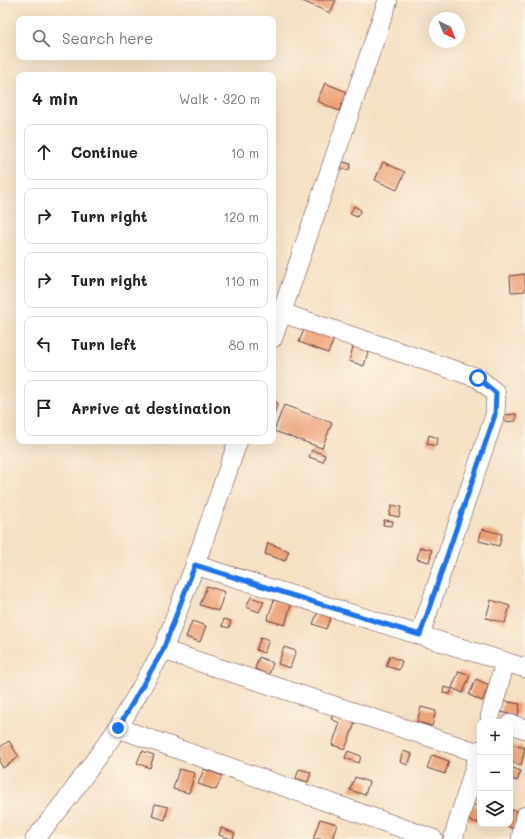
<!DOCTYPE html>
<html lang="en">
<head>
<meta charset="utf-8">
<style>
	body { margin:0; font-family:Mali,sans-serif; background:#f6f6f6; color:#202124 }
	.controls { position:absolute; right:12px; bottom:12px; display:grid; overflow:hidden; border-radius:8px; box-shadow:0 4px 16px #0002 }
	.controls button { width:36px; height:36px; display:grid; place-items:center; padding:0; border:0; border-bottom:1px solid #e0e0e0; background:#fff; color:#202124; font:20px sans-serif }
	.compass { position:absolute; left:429px; top:12px; width:36px; height:36px; border-radius:50%; background:#fff; box-shadow:0 4px 16px #0002; rotate:137deg }
	.stop { position:absolute; width:12px; height:12px; margin:-9px; border:3px solid #1a73e8; border-radius:50%; background:#fff }
	.stop.end { background:#1a73e8; border-color:#fff; box-shadow:0 1px 4px #0008 }
	.list { margin:0; padding:0; list-style:none }
	h2 { display:flex; justify-content:space-between; align-items:center; height:52px; margin:0; padding:0 16px; font-size:17px }
	h2 small { font-size:13px; font-weight:400; color:#757577 }
	.list li { display:grid; grid-template-columns:26px 1fr auto; gap:12px; align-items:center; box-sizing:border-box; height:56px; margin:0 8px 8px; padding:0 8px; border:1px solid #e0e0e0; border-radius:8px }
	.list b { display:block; font-size:15px; white-space:nowrap }
	.list em { font-size:13px; font-style:normal; color:#757577 }
	.icon { flex:none; width:22px; height:22px; fill:none; stroke:currentColor; stroke-width:2; stroke-linecap:round; stroke-linejoin:round }
	.map { position:relative; flex:none; width:525px; height:839px; overflow:hidden }
	.search { position:absolute; background:#fff; box-shadow:0 4px 16px #0002; left:16px; top:16px; width:260px; height:44px; display:flex; align-items:center; gap:10px; box-sizing:border-box; padding:0 14px; border-radius:8px; color:#757577; font-size:15px }
	.panel { position:absolute; background:#fff; box-shadow:0 4px 16px #0002; left:16px; top:72px; width:260px; height:372px; border-radius:8px }
	.map>svg:first-child { display:block }
</style>
</head>
<body>
<div class="map">
<svg width="525" height="839" viewBox="0 0 525 839">
	<rect width="100%" height="100%" fill="#fcf5e5"/>
	<filter id="ink" filterUnits="userSpaceOnUse"><feTurbulence type="fractalNoise" baseFrequency=".025" numOctaves="2"/><feDisplacementMap in="SourceGraphic" scale="8" xChannelSelector="R" yChannelSelector="G"/><feConvolveMatrix kernelMatrix="1 2 1 2 8 2 1 2 1" color-interpolation-filters="sRGB"/></filter>
	<filter id="wash" filterUnits="userSpaceOnUse"><feTurbulence type="fractalNoise" baseFrequency=".012" numOctaves="4" result="noise"/><feDisplacementMap in="SourceGraphic" scale="16" xChannelSelector="R" yChannelSelector="G"/><feGaussianBlur stdDeviation="0.9" result="paint"/><feColorMatrix in="noise" values="0 0 0 0 0 0 0 0 0 0 0 0 0 0 0 0 0 1.4 0 .05"/><feComposite in="paint" operator="in"/></filter>
	<g filter="url(#wash)">
		<rect width="100%" height="100%" fill="#f5e1c5"/>
		<g id="blocks">
			<path fill="#eca276" d="M300 0H336L330 13Z
				M325 83 347 92 339 111 317 101Z
				M343 162 351 164 349 170 341 169Z
				M383 162 405 172 397 190 375 180Z
				M354 206 361 210 357 217 350 214Z
				M525 274V291L511 292 510 276Z
				M305 327 334 339 328 353 299 342Z
				M354 344 369 348 364 366 349 361Z
				M273 401 278 403 273 416Z
				M284 405 332 423 322 448 274 431Z
				M516 414V421L504 422V415Z
				M429 435 438 438 436 446 427 444Z
				M312 450 325 455 323 462 309 457Z
				M392 505 401 507 399 517 389 515Z
				M384 520 393 521 392 526 383 525Z
				M482 529 502 534 499 546 479 541Z
				M268 543 289 551 285 561 265 554Z
				M420 547 432 550 429 562 417 559Z
				M207 586 225 592 218 611 200 605Z
				M251 597 264 602 259 612 246 607Z
				M274 600 291 605 285 625 267 620Z
				M491 600 510 606 505 623 486 618Z
				M319 609 332 614 326 629 313 624Z
				M224 619 231 621 229 628 222 626Z
				M192 621 206 626 200 642 186 637Z
				M261 637 269 640 264 653 256 650Z
				M284 647 296 651 290 668 278 664Z
				M390 656 402 661 399 670 386 666Z
				M259 657 273 663 269 675 255 669Z
				M459 671 470 675 463 693 452 688Z
				M476 679 489 685 482 701 469 695Z
				M444 687 452 689 450 694 443 693Z
				M504 701 520 704 518 716 501 712Z
				M421 707 436 711 432 726 417 722Z
				M334 712 352 719 351 721 355 723 345 749 332 745 340 723 331 719Z
				M9 741 19 757 3 768 0 763V747Z
				M510 744 525 748 521 765 510 762Z
				M142 751 154 755 150 768 137 763Z
				M348 751 361 756 359 763 345 758Z
				M403 751 412 754 408 765 400 762Z
				M432 755 449 761 445 774 427 768Z
				M510 767 521 771 517 781 510 778Z
				M179 769 195 773 189 793 173 789Z
				M204 769 222 776 216 790 198 784Z
				M299 769 311 772 308 782 296 778Z
				M355 777 369 782 365 795 350 790Z
				M469 803 480 807 478 823 464 819Z
				M155 804 168 807 165 820 152 816Z
				M510 809 520 813 514 829 502 824H510Z
				M320 819 337 824 332 839H313Z
				M221 828 235 833 233 839 219 835Z"/>
		</g>
	</g>
	<g filter="url(#ink)">
		<use href="#blocks" fill-opacity="0" stroke="#643c42" stroke-width="1"/>
		<g fill="none" stroke-linecap="round" stroke-linejoin="round">
			<g stroke="#643c42" stroke-width="20">
				<path id="minor" d="M282 313 478 378 496 393 495 415 420 635
					M273 338 388 0
					M195 565 525 668
					M163 650 479 753
					M490 717 505 662
					M510 724 525 729
					M118 728 433 839
					M35 839 68 798 118 728 163 650 195 565 238 441
					M453 839 480 750
					M521 839 525 816"/>
			</g>
			<use href="#minor" stroke="#fff" stroke-width="19"/>
		</g>
	</g>
	<g fill="none" stroke-linecap="round" stroke-linejoin="round" filter="url(#ink)">
		<path stroke="#1a73e8" stroke-width="5" d="M118 728 163 650 195 565 420 635 495 415 496 393 478 378"/>
	</g>
</svg>
<div class="controls">
<button>+</button>
<button>−</button>
<button><svg class="icon" aria-label="layers" viewBox="0 0 24 24"><path d="M12 4l9 5-9 5-9-5zM3 14l9 5 9-5"/></svg></button>
</div>
<svg class="compass" viewBox="-18 -18 36 36"><path d="M0-13l5 13h-10z" fill="#e53935"/><path d="M0 13l5-13h-10z" fill="#757577"/></svg>
<div class="stop" style="left:478px;top:378px"></div>
<div class="stop end" style="left:118px;top:728px"></div>
<div class="search"><svg class="icon" aria-label="search" viewBox="0 0 24 24"><circle cx="10" cy="10" r="6"/><path d="M15 15l6 6"/></svg>Search here</div>
<section class="panel">
<h2>4 min<small>Walk · 320 m</small></h2>
<ul class="list">
<li><svg class="icon" aria-label="ahead" viewBox="0 0 24 24"><path d="M12 20V5M6 11l6-6 6 6"/></svg><div><b>Continue</b></div><em>10 m</em></li>
<li><svg class="icon" aria-label="right" viewBox="0 0 24 24"><path d="M7 20v-9h11M14 6l5 5-5 5"/></svg><div><b>Turn right</b></div><em>120 m</em></li>
<li><svg class="icon" aria-label="right" viewBox="0 0 24 24"><path d="M7 20v-9h11M14 6l5 5-5 5"/></svg><div><b>Turn right</b></div><em>110 m</em></li>
<li><svg class="icon" aria-label="left" viewBox="0 0 24 24"><path d="M17 20v-9H6M10 6l-5 5 5 5"/></svg><div><b>Turn left</b></div><em>80 m</em></li>
<li><svg class="icon" aria-label="arrive" viewBox="0 0 24 24"><path d="M6 21V4h12l-3 4 3 4H6"/></svg><div><b>Arrive at destination</b></div></li>
</ul>
</section>
</div>
</body>
</html>
